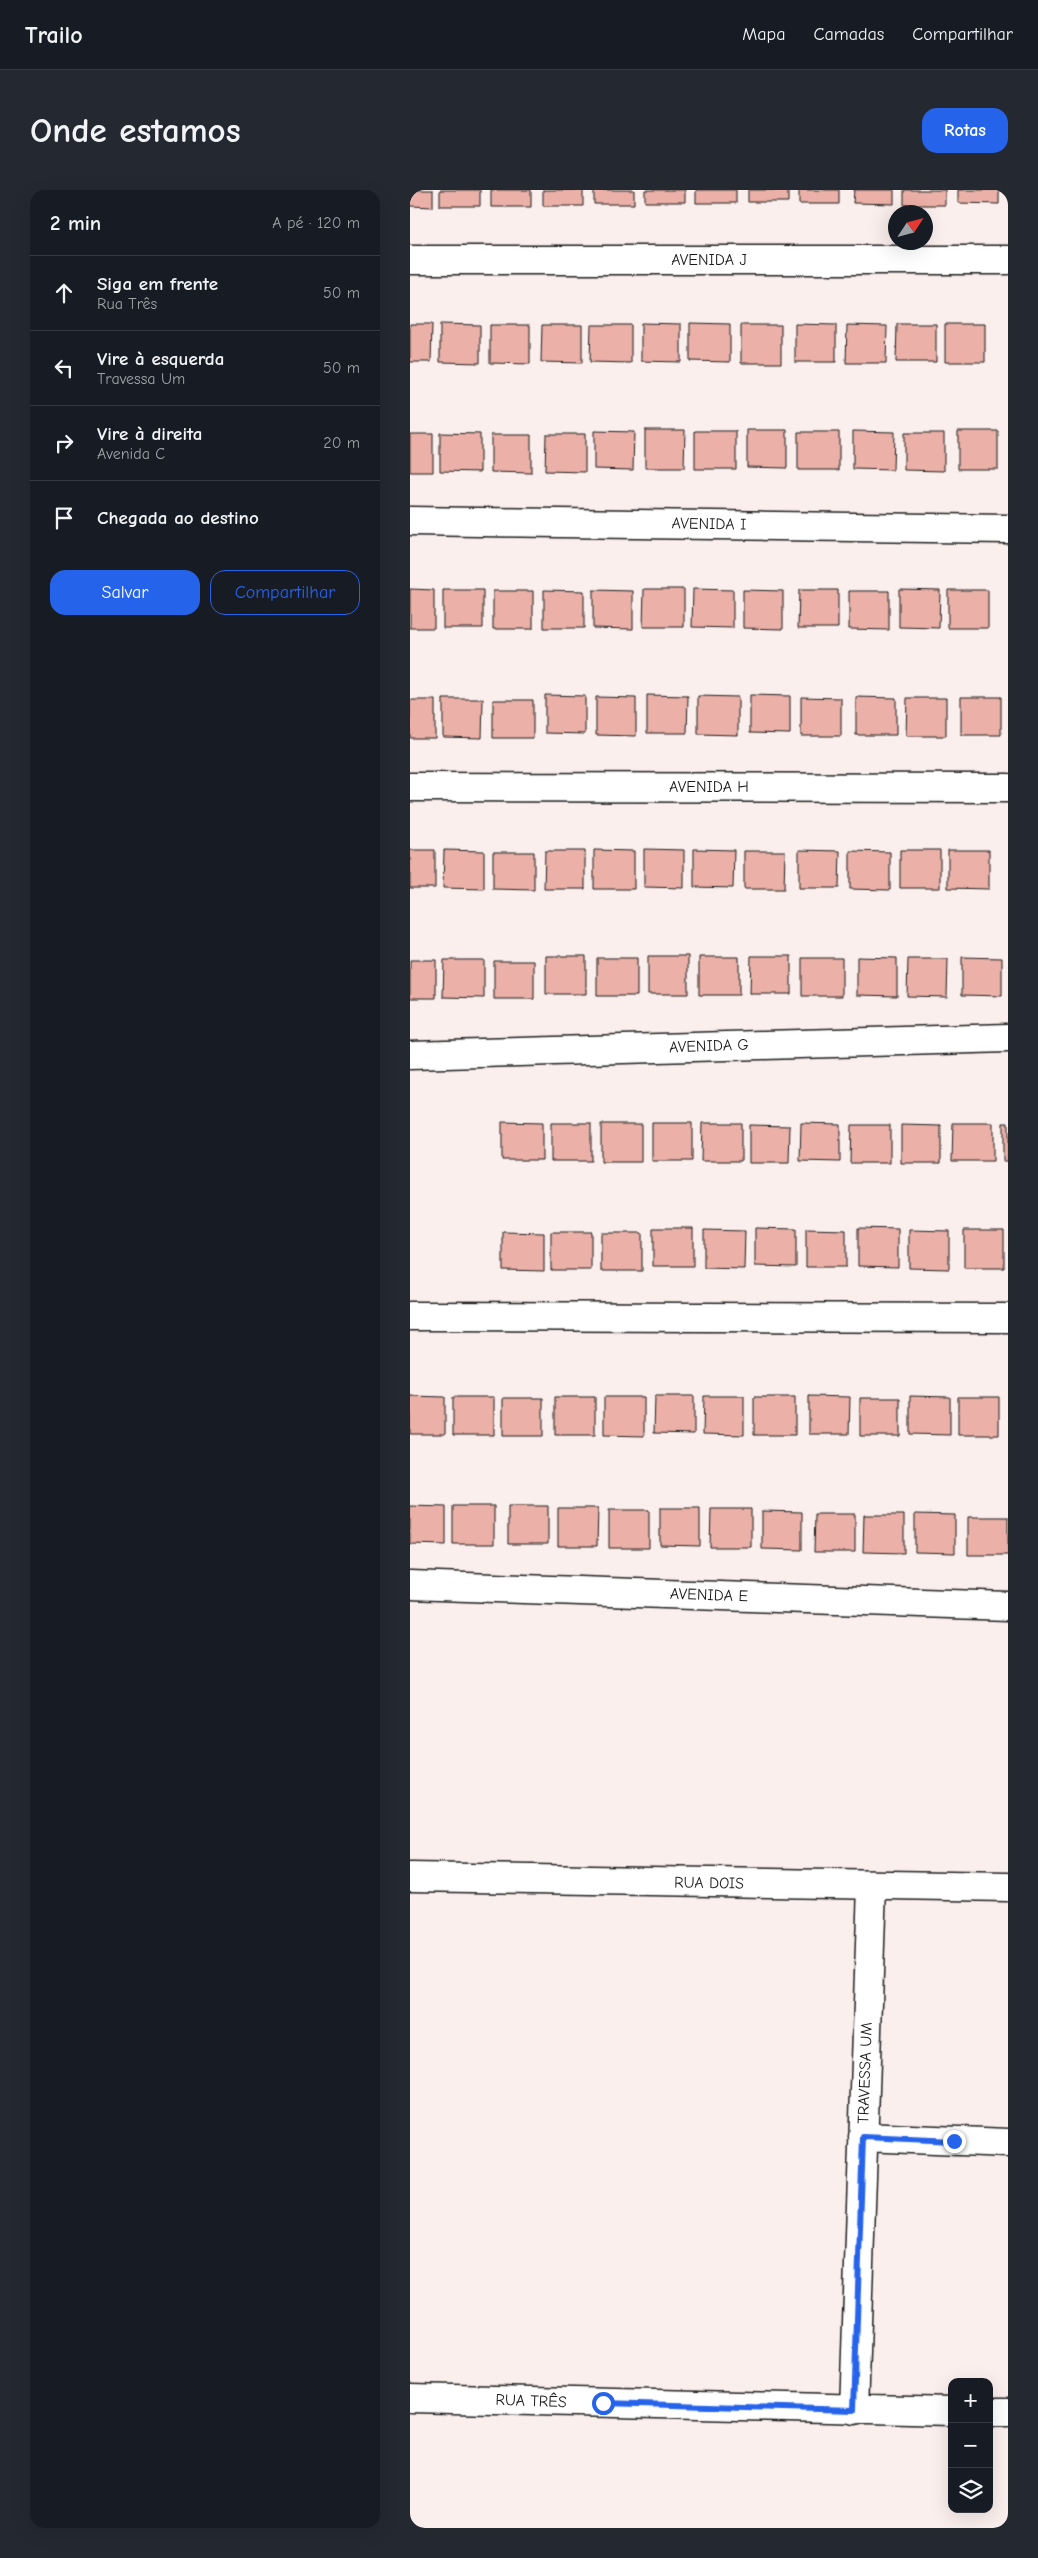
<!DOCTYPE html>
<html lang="pt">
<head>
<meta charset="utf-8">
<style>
	body { margin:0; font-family:"Comic Neue",sans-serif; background:#242831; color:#f1f3f6 }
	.controls { position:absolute; right:15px; bottom:15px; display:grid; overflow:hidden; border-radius:10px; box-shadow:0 5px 20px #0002 }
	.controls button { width:45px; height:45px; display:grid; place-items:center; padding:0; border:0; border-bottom:1px solid #363941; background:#171b24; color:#f1f3f6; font:25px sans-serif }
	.compass { position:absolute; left:478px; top:15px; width:45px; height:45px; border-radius:50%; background:#171b24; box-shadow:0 5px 20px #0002; rotate:54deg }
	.stop { position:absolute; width:15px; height:15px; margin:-11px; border:4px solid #2563eb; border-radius:50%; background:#fff }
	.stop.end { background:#2563eb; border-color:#fff; box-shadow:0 1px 5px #0008 }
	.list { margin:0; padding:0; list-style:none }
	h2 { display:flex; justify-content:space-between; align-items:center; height:65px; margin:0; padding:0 20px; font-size:21px }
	h2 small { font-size:16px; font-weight:400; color:#9ea1a6 }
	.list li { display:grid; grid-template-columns:32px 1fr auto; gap:15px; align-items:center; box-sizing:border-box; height:75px; padding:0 20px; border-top:1px solid #363941 }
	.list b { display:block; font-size:19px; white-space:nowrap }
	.list p { margin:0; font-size:16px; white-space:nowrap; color:#9ea1a6 }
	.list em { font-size:16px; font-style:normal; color:#9ea1a6 }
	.actions { display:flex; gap:10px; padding:15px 20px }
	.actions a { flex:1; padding:11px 0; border:1px solid #2563eb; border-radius:15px; text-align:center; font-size:18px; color:#2563eb }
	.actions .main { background:#2563eb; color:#fff }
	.icon { flex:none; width:28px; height:28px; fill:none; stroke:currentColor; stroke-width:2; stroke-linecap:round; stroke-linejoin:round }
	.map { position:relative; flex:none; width:598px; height:2338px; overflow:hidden; border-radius:15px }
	header { display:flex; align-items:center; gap:30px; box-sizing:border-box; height:70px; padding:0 25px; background:#171b24; border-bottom:1px solid #363941 }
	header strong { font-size:24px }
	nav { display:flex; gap:28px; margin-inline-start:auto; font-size:18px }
	.intro { display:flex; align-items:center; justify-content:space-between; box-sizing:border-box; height:120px; padding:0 30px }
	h1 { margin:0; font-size:35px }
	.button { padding:12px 22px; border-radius:15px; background:#2563eb; color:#fff; font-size:18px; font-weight:700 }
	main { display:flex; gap:30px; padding:0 30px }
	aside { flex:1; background:#171b24; border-radius:15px; box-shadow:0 5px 20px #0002 }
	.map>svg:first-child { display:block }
</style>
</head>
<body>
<header>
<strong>Trailo</strong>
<nav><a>Mapa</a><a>Camadas</a><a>Compartilhar</a></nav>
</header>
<div class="intro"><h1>Onde estamos</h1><a class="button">Rotas</a></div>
<main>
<aside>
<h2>2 min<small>A pé · 120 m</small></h2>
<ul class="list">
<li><svg class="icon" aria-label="ahead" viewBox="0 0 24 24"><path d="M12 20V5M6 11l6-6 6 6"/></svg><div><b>Siga em frente</b><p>Rua Três</p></div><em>50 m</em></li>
<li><svg class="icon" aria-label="left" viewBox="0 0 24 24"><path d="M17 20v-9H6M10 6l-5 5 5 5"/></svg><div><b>Vire à esquerda</b><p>Travessa Um</p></div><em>50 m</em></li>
<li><svg class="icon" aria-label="right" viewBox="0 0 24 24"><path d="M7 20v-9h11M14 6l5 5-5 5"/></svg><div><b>Vire à direita</b><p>Avenida C</p></div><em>20 m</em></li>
<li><svg class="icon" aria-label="arrive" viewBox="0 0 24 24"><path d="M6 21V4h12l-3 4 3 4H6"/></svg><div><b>Chegada ao destino</b></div></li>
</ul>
<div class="actions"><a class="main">Salvar</a><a>Compartilhar</a></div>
</aside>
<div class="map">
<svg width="598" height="2338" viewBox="0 0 598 2338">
	<rect width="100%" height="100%" fill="#fbefed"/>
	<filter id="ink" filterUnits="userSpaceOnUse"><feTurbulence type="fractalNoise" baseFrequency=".02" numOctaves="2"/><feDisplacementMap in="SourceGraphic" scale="10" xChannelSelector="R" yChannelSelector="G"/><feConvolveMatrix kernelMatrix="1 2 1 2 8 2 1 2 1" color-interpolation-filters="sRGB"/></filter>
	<g filter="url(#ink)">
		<path fill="#ebb0a7" stroke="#1c1c1c" d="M0 0H23V17L0 16Z
			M30 0H70V16H30Z
			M81 0H121V17H81Z
			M133 0H173V16H133Z
			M184 0H224V14H184Z
			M235 0H275V12H235Z
			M286 0H326V13H286Z
			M338 0H378V12H338Z
			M389 0H429V14H389Z
			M444 0H484V14L443 13Z
			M494 0H535V15H494Z
			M548 0H589V14L548 13Z
			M231 133 271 134V172L231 171Z
			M280 133 320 134V172L280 171Z
			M0 134H22L21 172H0Z
			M30 134 70 135V173L30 172Z
			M385 134 426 135V172H385Z
			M487 134H526V172H486Z
			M535 134H575V172H535Z
			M80 135H120V174L80 173Z
			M132 135H172V173L131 172Z
			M181 135H221V173L180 172Z
			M331 135H371V173H331Z
			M437 135 477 136 476 173H436Z
			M235 240H275L274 278H235Z
			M337 240H377V278L337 277Z
			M184 241 224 242 223 280 184 279Z
			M285 241H326V279H285Z
			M443 241 484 242 483 280 443 279Z
			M548 241H588V279H548Z
			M388 242H429V280H388Z
			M30 243 70 244V282L30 281Z
			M494 243H534V281L494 280Z
			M0 244H23V282H0Z
			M136 244H175V282L135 281Z
			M81 245H121V283L81 282Z
			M0 399 24 400V438H0Z
			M234 399H274V437H233Z
			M283 399 323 400V438L282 437Z
			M489 399 530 400 529 438 489 437Z
			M33 400H73V438H33Z
			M134 400 174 401V438H134Z
			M183 400 223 401V439L183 438Z
			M333 400 373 401V439L333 438Z
			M389 400H428V438H388Z
			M538 400H578V438H538Z
			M83 401H123V439H83Z
			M439 401H479V440L439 439Z
			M135 505 175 506V544L135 543Z
			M237 505 278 506 277 543H237Z
			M340 505 380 506V544L340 543Z
			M288 506 328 507V545L288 544Z
			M186 507 226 508V546L186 545Z
			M391 507 431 508V546H391Z
			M446 507 486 508V545H446Z
			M551 507H591V545H551Z
			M497 508H536V546H496Z
			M33 509H73L72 548 33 547Z
			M0 510H25V548H0Z
			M83 510H123V548H83Z
			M234 659 274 660V698L234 697Z
			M284 659 324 660 323 698 284 697Z
			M0 660H25V698H0Z
			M34 660 74 661V699L33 698Z
			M184 660 224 661V699H184Z
			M389 660 430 661 429 698H389Z
			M490 660H530V698H490Z
			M538 660H579V699L538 698Z
			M135 661H175V699H134Z
			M334 661H375L374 699H334Z
			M440 661 480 662V700L440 699Z
			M83 662H124V700L83 699Z
			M136 766H176V804H136Z
			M238 766H278V804H238Z
			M341 766H381V804H340Z
			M289 767H329V805H289Z
			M447 767 487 768V806L447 805Z
			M552 767 592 768V806L552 805Z
			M187 768H227V806H187Z
			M392 768H432V806H392Z
			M498 769H538L537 807 497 806Z
			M0 770H26V808H0Z
			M34 770H74V808L33 807Z
			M84 771H124V809H84Z
			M92 932 132 933V970H92Z
			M141 933H181V971H141Z
			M242 933H282V971H242Z
			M292 933H331V971H291Z
			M391 933 430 934V972L390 971Z
			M543 933H583V971H542Z
			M593 933H598V971H593Z
			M191 934H231V972H191Z
			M339 935 380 936 379 973H339Z
			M441 935H480V973H440Z
			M491 935 531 936V973H491Z
			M243 1038H283V1076H243Z
			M345 1038 386 1039V1077L345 1076Z
			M448 1038 488 1039V1077L448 1076Z
			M396 1039 436 1040V1077H396Z
			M294 1040 335 1041 334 1079 294 1078Z
			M499 1040 539 1041V1079L499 1078Z
			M554 1040H594V1078H554Z
			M93 1042 134 1043V1081L93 1080Z
			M141 1042H181V1080H141Z
			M191 1043H232V1081H191Z
			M0 1206 35 1207V1244H0Z
			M245 1206H284V1244L244 1243Z
			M294 1206H334V1245L293 1244Z
			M399 1206 440 1207 439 1244H399Z
			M500 1206 540 1207V1245L500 1244Z
			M43 1207H84V1245H43Z
			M145 1207H185V1245H145Z
			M194 1207H234V1246L194 1245Z
			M344 1207H385V1245H344Z
			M548 1207H589V1245H548Z
			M93 1208H133V1246H93Z
			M450 1208H490V1246H450Z
			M0 1316 36 1317V1355L0 1354Z
			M43 1316H84V1354H43Z
			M98 1316H138V1354H98Z
			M148 1318H188L187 1356H148Z
			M250 1318H290V1356L250 1355Z
			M301 1319H341V1357H300Z
			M199 1320H239V1358H199Z
			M352 1321 392 1322V1360L352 1359Z
			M405 1324H445V1362H404Z
			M505 1324 545 1325V1363L505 1362Z
			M454 1325H494V1363L453 1362Z
			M558 1327H598V1365H558Z"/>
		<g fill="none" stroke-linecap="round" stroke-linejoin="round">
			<g stroke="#1c1c1c" stroke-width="31">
				<path id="street" d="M0 70H598
					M0 331 598 339
					M0 597 598 598
					M0 865 598 848
					M0 1126 598 1128
					M0 1395 598 1416
					M0 1687 598 1697
					M453 1947 598 1953
					M0 2208 542 2221
					M444 2220 462 1696
					M579 2222H598"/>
			</g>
			<use href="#street" stroke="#fff" stroke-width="28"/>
		</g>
	</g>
	<g fill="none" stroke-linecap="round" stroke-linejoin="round" filter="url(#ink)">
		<path stroke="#2563eb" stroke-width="6" d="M193 2213 444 2220 453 1947 544 1951"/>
	</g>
	<g text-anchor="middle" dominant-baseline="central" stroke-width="4" stroke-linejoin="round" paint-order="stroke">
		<g font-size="16" fill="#1c1c1c" stroke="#fff">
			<text x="299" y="70">AVENIDA J</text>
			<text transform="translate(299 334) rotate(1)">AVENIDA I</text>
			<text x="299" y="597">AVENIDA H</text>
			<text transform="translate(299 856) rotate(-2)">AVENIDA G</text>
			<text transform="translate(299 1405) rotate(2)">AVENIDA E</text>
			<text transform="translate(299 1693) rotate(1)">RUA DOIS</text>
			<text transform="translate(455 1883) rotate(-88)">TRAVESSA UM</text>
			<text transform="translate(121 2211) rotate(2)">RUA TRÊS</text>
		</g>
	</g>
</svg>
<div class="controls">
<button>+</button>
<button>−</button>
<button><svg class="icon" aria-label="layers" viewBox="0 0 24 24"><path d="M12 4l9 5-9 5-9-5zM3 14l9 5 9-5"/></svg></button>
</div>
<svg class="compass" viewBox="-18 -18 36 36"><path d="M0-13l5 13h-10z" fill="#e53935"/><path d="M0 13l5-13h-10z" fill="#9ea1a6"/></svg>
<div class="stop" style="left:193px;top:2213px"></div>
<div class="stop end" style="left:544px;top:1951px"></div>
</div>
</main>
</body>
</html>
